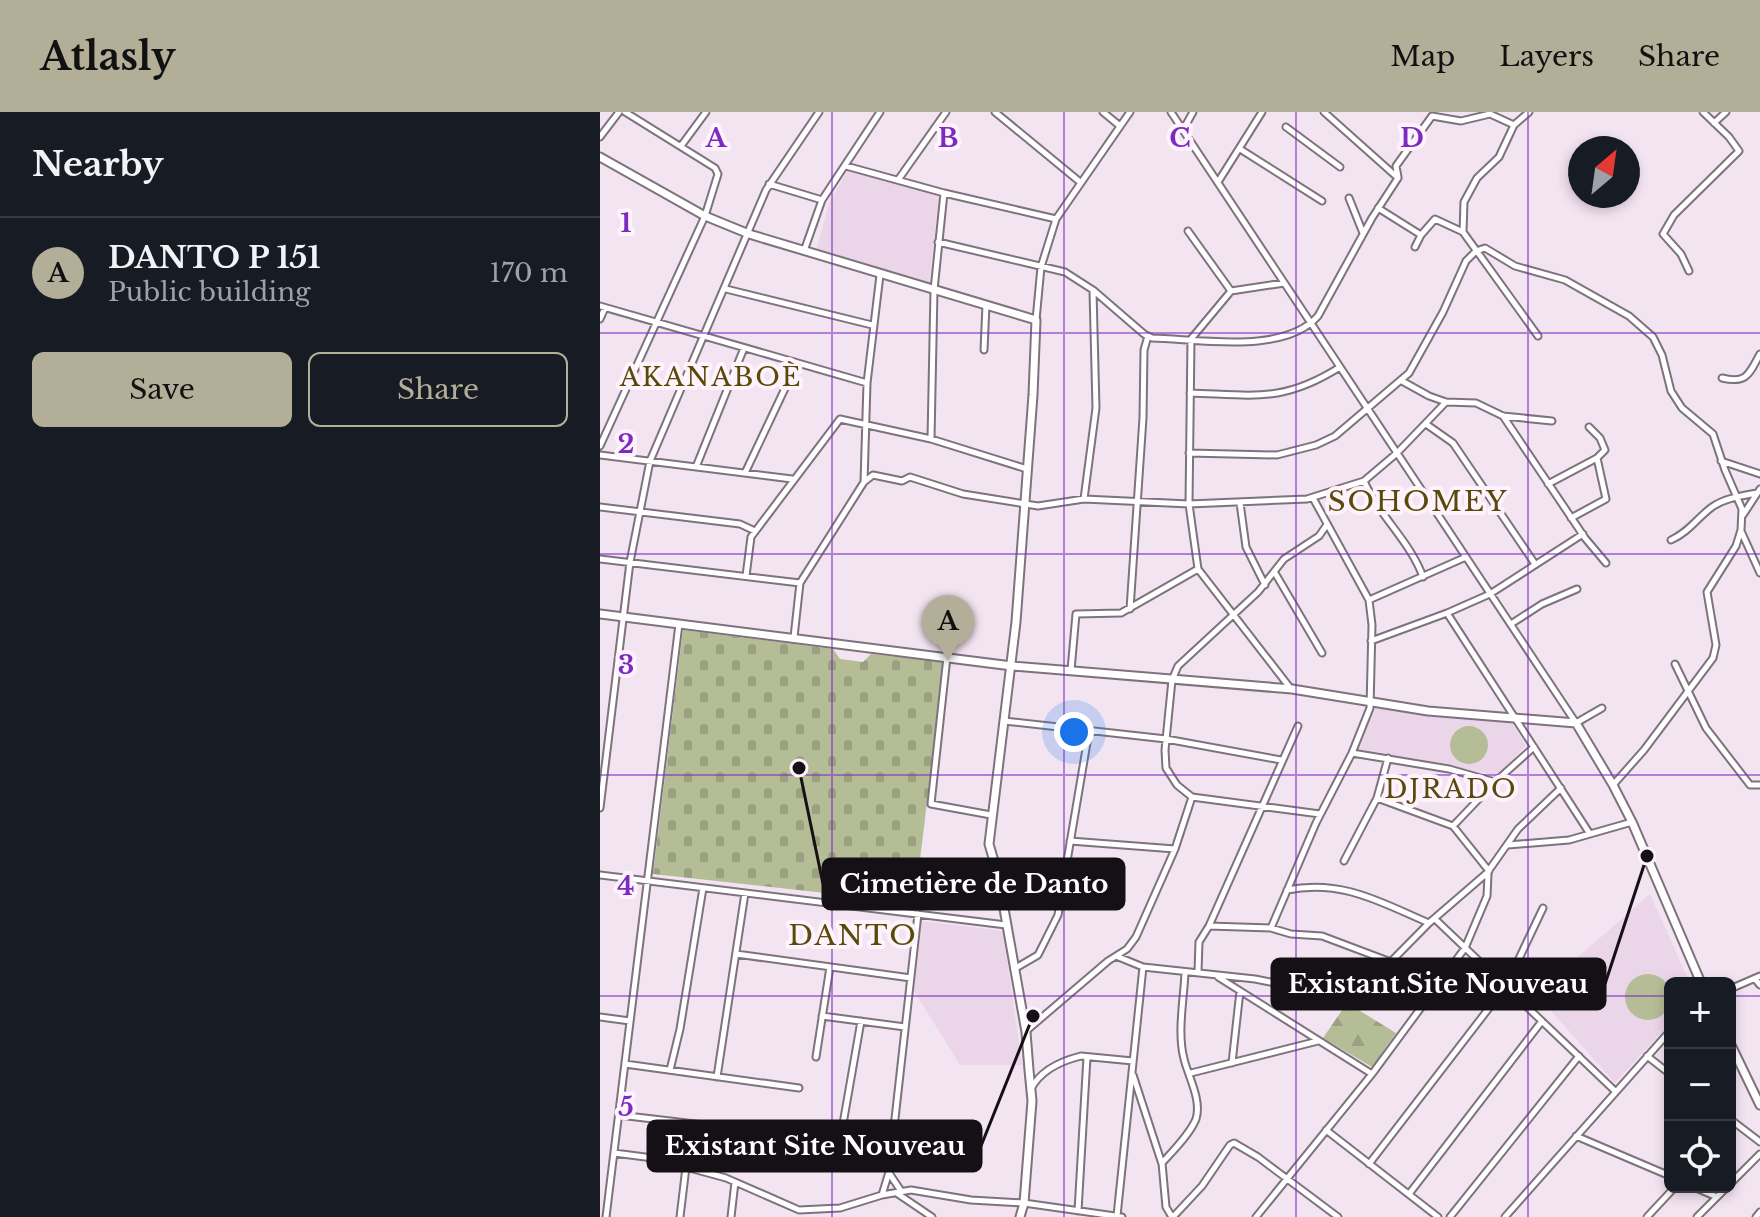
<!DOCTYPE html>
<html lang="en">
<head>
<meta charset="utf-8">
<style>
	body { margin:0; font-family:"Libre Baskerville",serif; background:#20242c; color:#f1f3f6 }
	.controls { position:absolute; right:24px; bottom:24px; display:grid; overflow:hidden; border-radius:12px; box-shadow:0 4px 12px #0003 }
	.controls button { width:72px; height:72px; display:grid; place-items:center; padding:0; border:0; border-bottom:2px solid #363941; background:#171b24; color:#f1f3f6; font:40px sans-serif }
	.compass { position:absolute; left:968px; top:24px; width:72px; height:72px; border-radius:50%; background:#171b24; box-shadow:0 4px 12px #0003; rotate:29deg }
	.you { position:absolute; left:474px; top:620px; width:28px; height:28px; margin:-20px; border:6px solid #fff; border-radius:50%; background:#1a73e8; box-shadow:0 0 0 12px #1a73e833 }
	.badge { display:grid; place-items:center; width:52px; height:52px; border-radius:50%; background:#b3ae98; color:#111; font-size:26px; font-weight:700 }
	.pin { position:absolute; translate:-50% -66px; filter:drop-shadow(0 2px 4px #0008) }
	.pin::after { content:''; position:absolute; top:42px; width:28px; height:24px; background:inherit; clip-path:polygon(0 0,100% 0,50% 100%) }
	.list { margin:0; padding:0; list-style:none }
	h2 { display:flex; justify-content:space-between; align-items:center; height:104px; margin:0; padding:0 32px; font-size:34px }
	h2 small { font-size:26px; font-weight:400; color:#9ea1a6 }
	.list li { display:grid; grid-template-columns:52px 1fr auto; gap:24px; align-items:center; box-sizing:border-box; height:112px; padding:0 32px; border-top:2px solid #363941 }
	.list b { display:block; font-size:30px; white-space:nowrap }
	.list p { margin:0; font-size:26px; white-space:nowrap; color:#9ea1a6 }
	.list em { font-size:26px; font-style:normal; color:#9ea1a6 }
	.actions { display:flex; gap:16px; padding:24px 32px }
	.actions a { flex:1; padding:18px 0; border:2px solid #b3ae98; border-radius:12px; text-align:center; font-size:28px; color:#b3ae98 }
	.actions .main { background:#b3ae98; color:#111 }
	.icon { flex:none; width:44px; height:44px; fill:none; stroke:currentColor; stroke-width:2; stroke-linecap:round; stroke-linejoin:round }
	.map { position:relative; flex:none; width:1160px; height:1105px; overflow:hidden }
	header { display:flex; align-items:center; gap:48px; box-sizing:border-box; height:112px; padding:0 40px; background:#b3ae98; color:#111 }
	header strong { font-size:38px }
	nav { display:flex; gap:44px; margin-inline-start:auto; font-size:28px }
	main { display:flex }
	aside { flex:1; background:#171b24 }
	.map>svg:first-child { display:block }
</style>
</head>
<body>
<header>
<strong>Atlasly</strong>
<nav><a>Map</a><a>Layers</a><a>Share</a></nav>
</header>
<main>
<aside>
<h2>Nearby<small></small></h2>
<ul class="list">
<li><span class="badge">A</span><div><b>DANTO P 151</b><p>Public building</p></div><em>170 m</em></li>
</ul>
<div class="actions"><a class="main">Save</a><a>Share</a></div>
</aside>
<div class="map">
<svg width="1160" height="1105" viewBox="0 0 1160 1105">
	<defs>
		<pattern id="forest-firs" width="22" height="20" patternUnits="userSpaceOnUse" patternTransform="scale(2)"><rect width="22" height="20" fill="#b5bd96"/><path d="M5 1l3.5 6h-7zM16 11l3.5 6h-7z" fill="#9ba180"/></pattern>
		<pattern id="cemetery-stones" width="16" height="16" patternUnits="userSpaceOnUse" patternTransform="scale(2)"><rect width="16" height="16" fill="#b5bd96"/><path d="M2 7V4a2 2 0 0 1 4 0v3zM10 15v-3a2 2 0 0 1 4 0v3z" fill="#9ba180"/></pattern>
	</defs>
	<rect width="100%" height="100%" fill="#f3e4f1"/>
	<path fill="#ebd6e9" d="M248 58 339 84 329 173 216 140 229 91Z
		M776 595 912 611 926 634 897 663 756 638Z
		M1050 782 1090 871H1070V911L1015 971 936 882Z
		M322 809 403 819 422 953H360L314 879Z"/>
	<path fill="#b5bd96" d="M850 633a19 19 0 1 1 38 0a19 19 0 1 1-38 0Z
		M1025 885a23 23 0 1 1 46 0a23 23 0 1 1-46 0Z"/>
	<path fill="url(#forest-firs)" d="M747 891 796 921 772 955 723 926Z"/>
	<path fill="url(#cemetery-stones)" d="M83 518 233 537 240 547 263 550 271 542 344 550 314 797 252 788 243 783 53 762Z"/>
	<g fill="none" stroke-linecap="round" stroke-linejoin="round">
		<g stroke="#7e727d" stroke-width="9">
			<path id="street" d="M395 0 480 70
				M503 0 520 14
				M571 0 976 611 1002 596
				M1114 11 1126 0
				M686 15 740 55
				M583 18 593 0
				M0 25 19 0
				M81 34 106 0
				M640 37 722 89
				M246 54 344 81 456 107
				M798 65 796 54 832 4 861 9 890 2 914 13 929 0
				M298 68 346 0
				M618 70 662 0
				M169 72 222 88
				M749 86 763 121
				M778 96 821 123
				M588 119 631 179
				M863 120 938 224
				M338 130 465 160 493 178 544 222 552 226C599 227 684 243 718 204L772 106 798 66 724 0
				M815 135 821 123 835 107 863 120 864 90 877 66 899 45 914 13
				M204 139 222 88 280 0
				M1089 159 1081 142 1063 122 1074 103 1139 39 1129 25 1103 0
				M684 171 631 179 591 227 589 392 598 457 691 577
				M126 177 272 213
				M0 194 267 271
				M0 207 5 196
				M436 208 441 155 456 107 530 0
				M384 238 386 193
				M1122 266C1147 272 1149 262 1160 242
				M802 269 829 284 846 290 876 291 903 304 952 309
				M590 281C654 283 683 291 740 255
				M903 304 985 426 1006 451
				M826 312 853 331 935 452
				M331 327 334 178 344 81
				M0 334 105 104 118 62 115 56 25 0
				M589 341 677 343 716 333 735 324 809 261 843 200 866 149 876 139 885 136 915 154 965 168 1029 204 1053 225 1062 243 1071 279 1082 296 1113 322 1125 358 1142 397 1141 418 1136 434 1107 480 1116 533 1113 546 1044 638 1013 673
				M0 343 192 367
				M1121 349 1160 362
				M96 355 144 236
				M145 361 197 251
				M764 369C779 404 810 429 823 465
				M264 370 273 363 302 369 310 365 363 382 438 394 484 387 589 392 707 387 764 369 797 341 846 290
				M948 372 997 346
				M484 387 496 296 493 179
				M640 391 646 435 665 473
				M0 395 140 412 155 419
				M1143 403 1160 377
				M971 406 1006 387 997 346 1005 338 1000 326 989 315
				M1141 419 1160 461
				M1071 428C1089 420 1097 406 1112 395 1125 386 1141 384 1157 381
				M0 447 200 471
				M675 461 722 541
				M146 464 151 425 240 307 331 327 427 357
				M769 488 866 445
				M530 497 543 306 544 238 548 224
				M847 501 990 722
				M911 512 942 492 977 477
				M194 525 200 471 264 370 267 271 280 163
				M771 529 847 501 890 482 983 422
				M347 545 331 692 391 703
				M1075 552 1106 616 1150 673H1160
				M471 558 476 502 521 501 598 457
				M404 609 566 627 681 648
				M752 641 849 657 895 670
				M777 686 853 714 889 759
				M0 696 30 450 50 349 166 78 219 0
				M720 702 592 685 577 673 566 656 565 638 572 568 578 554 658 480 684 447 719 424 726 414
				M853 714 895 670 934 635
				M470 729 575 737
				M908 733 969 728 1032 710
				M744 749 777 686 788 646
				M396 756 464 767 489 619
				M0 763 406 813
				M687 778C742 767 780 790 829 811
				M835 807 1015 979
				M609 814 671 816 691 822 722 824 791 850
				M671 816 716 711 752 641 770 596 772 513 769 488 713 386
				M136 842 311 866
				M516 844 543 855 655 867 752 886 763 878 829 811 887 761 918 717 961 676
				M414 857 438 843 458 803 464 767
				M598 860 599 830 609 814 698 614
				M618 865 772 962
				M1155 867 1160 873
				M1130 877 1160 864
				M222 904 305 915
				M0 905 30 909
				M426 919 508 849 527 837 536 825 575 737 592 685
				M1047 944 1070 962
				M216 945 230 855
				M632 951 640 879
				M25 952 199 976
				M70 958 80 917 103 776
				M591 961 718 929
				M533 963 562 1052
				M117 965 145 781
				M431 977C440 959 461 949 481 944L533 949
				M19 1003 292 1035
				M1130 1007 1160 1030
				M726 1018 838 1105
				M976 1024 1070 1064
				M240 1029 261 909
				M14 1041 53 1046 126 1066 199 1098 240 1096 282 1083 311 1078 371 1088 424 1091 522 1105
				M769 1052 906 874 943 796
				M289 1061 301 1079
				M1130 1072 1160 1042
				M1094 1075 1117 1085
				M298 1082 332 1105
				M809 1082 942 909
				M282 1083 289 1060 318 802
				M478 1099 487 945
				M517 1104 543 855
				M6 1105 79 512
				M80 1105 86 1055
				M131 1105 135 1070
				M572 1105 566 1095 562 1051C573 1039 590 1022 596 1007 602 988 588 964 584 947 577 920 584 887 585 860
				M573 1105 602 1074 630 1033 634 1031 658 1045 738 1105
				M656 1105 772 962 865 836 887 784 888 762
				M850 1105 979 944
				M905 1105 1070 919
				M1047 1105 1075 1075
				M1097 1105 1127 1075
				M1156 1105 1160 1100"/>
		</g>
		<g stroke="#7e727d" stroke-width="11">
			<path id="secondary" d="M0 45 105 104 149 122 436 208 433 283 416 510 389 732 398 763 426 920 429 958 432 989 424 1091 420 1105
				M0 502 412 554 692 577 828 599 976 611 1013 673 1032 710 1101 871
				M1130 931 1160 993"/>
		</g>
		<use href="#street" stroke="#fff" stroke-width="5"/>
		<use href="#secondary" stroke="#fff" stroke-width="7"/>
	</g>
	<path fill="none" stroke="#7b2cbf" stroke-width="2" stroke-opacity="0.55" d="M232 0V1105M464 0V1105M696 0V1105M928 0V1105M0 221H1160M0 442H1160M0 663H1160M0 884H1070M1130 884H1160"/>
	<g text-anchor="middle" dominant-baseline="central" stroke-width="8" stroke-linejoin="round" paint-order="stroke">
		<g font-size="26" letter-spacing="2" fill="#5a4a09" stroke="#fef2fd">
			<text x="111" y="265">AKANABOÈ</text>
			<text x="851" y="677">DJRADO</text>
		</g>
		<g font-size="28" letter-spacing="2" fill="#5a4a09" stroke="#fef2fd">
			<text x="818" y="389">SOHOMEY</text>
			<text x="253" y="823">DANTO</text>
		</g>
	</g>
	<g font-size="26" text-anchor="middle" font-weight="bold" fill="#7b2cbf" stroke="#fef2fd" stroke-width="8" stroke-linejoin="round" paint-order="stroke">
		<text x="116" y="35">A</text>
		<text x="348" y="35">B</text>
		<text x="580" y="35">C</text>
		<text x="812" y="35">D</text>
		<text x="26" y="120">1</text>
		<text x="26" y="341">2</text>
		<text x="26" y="562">3</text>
		<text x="26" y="783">4</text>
		<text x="26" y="1004">5</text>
	</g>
	<path fill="none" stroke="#151015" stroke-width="3" d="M199 656L223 772M1047 744L1005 872M433 904L381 1034"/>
	<g fill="#151015" stroke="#fef2fd" stroke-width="3">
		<circle cx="199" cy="656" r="8"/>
		<circle cx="1047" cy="744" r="8"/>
		<circle cx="433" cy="904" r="8"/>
	</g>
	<g fill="#151015" stroke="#151015" stroke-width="3">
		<rect x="223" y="747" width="301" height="50" rx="8"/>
		<rect x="672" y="847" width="333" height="50" rx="8"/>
		<rect x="48" y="1009" width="333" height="50" rx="8"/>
	</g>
	<g font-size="26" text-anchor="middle" font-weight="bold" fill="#fff">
		<text x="374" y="781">Cimetière de Danto</text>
		<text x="838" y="881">Existant.Site Nouveau</text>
		<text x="215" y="1043">Existant Site Nouveau</text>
	</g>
</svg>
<div class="controls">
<button>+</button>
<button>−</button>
<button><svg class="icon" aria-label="locate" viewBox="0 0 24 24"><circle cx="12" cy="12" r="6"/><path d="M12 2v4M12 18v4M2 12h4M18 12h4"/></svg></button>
</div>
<svg class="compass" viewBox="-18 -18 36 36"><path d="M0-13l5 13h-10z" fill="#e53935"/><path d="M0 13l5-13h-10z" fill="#9ea1a6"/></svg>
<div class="you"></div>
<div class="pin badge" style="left:348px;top:549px">A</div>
</div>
</main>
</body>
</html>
